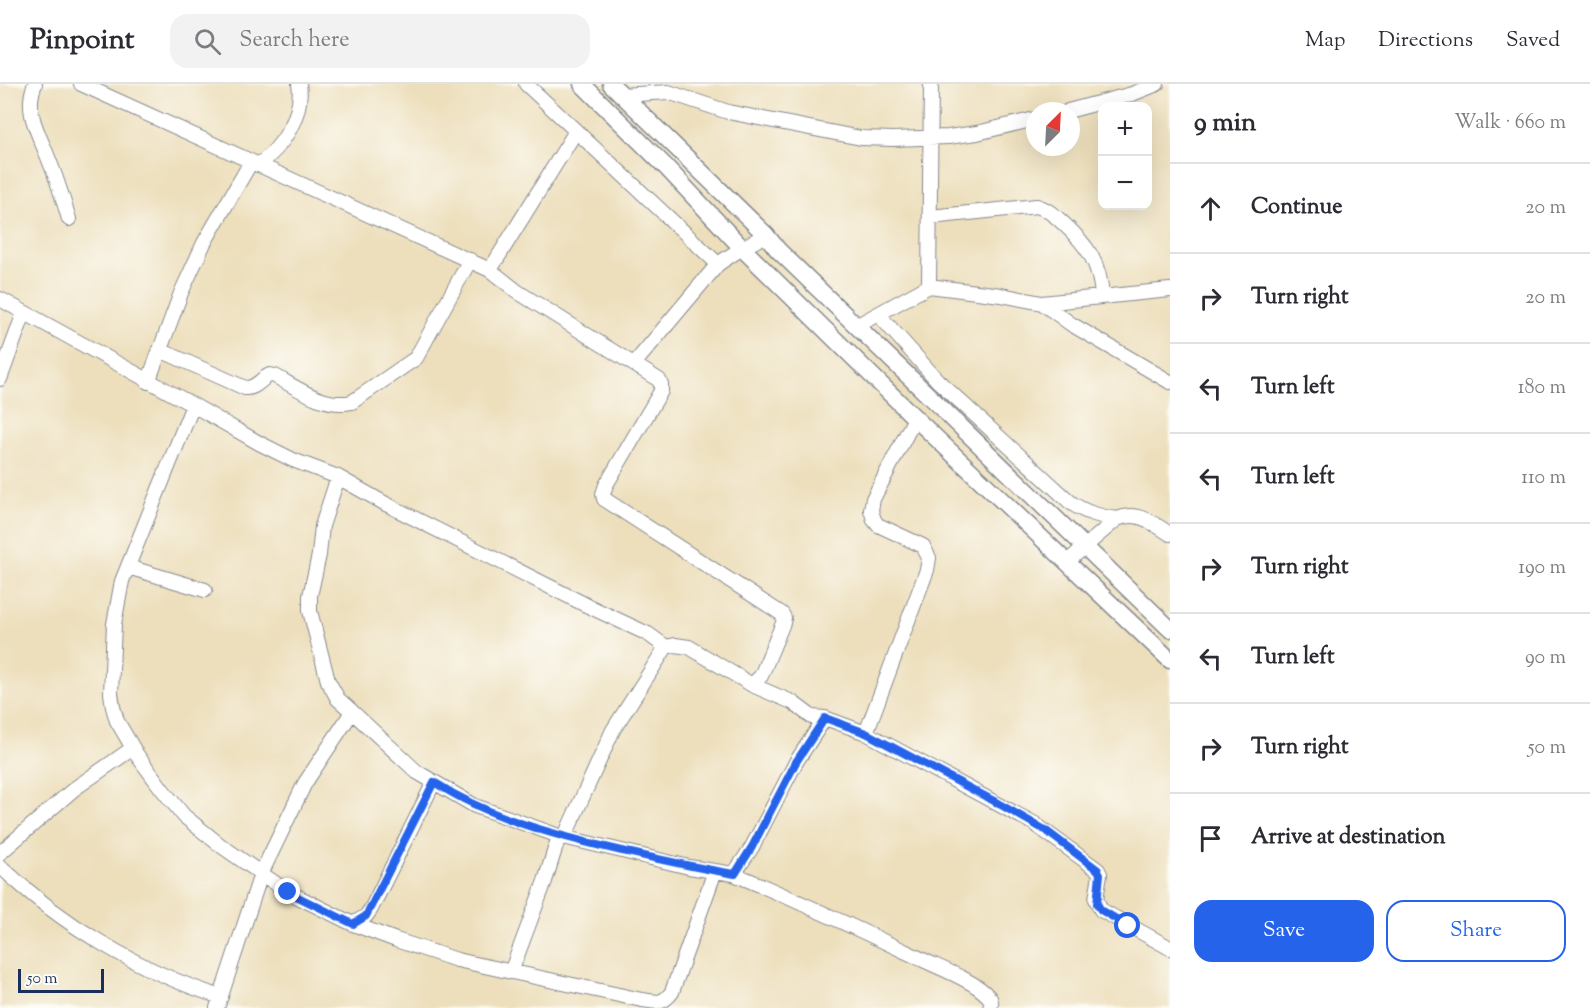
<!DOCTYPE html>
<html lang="en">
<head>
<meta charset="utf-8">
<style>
	body { margin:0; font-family:"Sorts Mill Goudy",serif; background:#f2f2f3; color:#2b2b33 }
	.controls { position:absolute; right:18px; top:18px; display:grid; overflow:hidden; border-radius:12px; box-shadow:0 6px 24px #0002 }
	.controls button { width:54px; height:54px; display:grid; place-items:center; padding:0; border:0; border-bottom:2px solid #e1e1e2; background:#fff; color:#2b2b33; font:30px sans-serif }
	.compass { position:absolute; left:1026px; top:18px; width:54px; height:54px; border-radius:50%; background:#fff; box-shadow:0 6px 24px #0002; rotate:24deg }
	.scale { position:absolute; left:18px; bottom:15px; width:86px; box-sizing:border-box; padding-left:6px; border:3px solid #1b2f5e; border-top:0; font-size:16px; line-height:21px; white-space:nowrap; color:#1b2f5e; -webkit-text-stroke:4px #fdfcf7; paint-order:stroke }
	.stop { position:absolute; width:18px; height:18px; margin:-14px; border:4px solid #2563eb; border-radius:50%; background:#fff }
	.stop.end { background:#2563eb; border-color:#fff; box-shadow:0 2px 6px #0008 }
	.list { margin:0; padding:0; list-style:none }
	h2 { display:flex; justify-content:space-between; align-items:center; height:78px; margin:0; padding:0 24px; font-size:26px }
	h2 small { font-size:20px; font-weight:400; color:#7c7c81 }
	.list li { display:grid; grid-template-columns:39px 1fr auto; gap:18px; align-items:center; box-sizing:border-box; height:90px; padding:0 24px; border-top:2px solid #e1e1e2 }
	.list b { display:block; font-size:22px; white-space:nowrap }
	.list em { font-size:20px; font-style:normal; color:#7c7c81 }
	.actions { display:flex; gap:12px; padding:18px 24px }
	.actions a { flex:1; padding:14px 0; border:2px solid #2563eb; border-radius:18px; text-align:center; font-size:21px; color:#2563eb }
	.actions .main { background:#2563eb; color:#fff }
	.icon { flex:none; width:33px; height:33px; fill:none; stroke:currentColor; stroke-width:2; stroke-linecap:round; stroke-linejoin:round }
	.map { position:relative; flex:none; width:1170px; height:924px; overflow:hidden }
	header { display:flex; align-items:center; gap:36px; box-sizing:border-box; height:84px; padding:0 30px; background:#fff; border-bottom:2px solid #e1e1e2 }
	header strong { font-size:28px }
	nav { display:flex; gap:33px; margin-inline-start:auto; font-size:21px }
	.search { width:420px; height:54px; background:#f2f2f3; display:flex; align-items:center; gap:15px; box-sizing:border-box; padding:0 21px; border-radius:18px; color:#7c7c81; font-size:22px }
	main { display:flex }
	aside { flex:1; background:#fff }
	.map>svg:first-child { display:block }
</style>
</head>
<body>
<header>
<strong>Pinpoint</strong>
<div class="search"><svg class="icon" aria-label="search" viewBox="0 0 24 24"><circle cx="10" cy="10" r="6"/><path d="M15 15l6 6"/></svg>Search here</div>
<nav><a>Map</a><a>Directions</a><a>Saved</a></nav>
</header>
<main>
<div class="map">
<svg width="1170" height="924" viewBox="0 0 1170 924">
	<rect width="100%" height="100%" fill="#fdfcf7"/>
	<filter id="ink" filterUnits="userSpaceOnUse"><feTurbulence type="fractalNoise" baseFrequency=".0167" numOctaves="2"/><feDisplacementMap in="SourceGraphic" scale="12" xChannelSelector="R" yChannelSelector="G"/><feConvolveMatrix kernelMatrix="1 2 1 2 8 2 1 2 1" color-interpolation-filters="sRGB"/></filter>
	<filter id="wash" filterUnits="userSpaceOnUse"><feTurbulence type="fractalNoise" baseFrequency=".008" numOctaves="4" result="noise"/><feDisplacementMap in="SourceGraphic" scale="24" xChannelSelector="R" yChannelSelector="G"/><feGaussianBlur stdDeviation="1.35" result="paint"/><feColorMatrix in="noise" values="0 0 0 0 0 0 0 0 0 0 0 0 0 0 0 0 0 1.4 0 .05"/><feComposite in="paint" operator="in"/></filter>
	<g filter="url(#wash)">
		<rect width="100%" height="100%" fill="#eddfbc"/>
	</g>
	<g filter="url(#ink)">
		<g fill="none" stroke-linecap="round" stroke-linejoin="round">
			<g stroke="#84878d" stroke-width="16">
				<path id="minor" d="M35 0C23 28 40 51 49 76 57 95 63 115 69 135
					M81 0 490 186 518 208 659 296 661 300V307L606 401 603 410 604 415 782 530 784 534 783 539 761 592 752 601
					M526 0 718 180
					M622 11 668 8 728 28 861 54 893 55 948 53 977 49 1035 35
					M1068 27 1132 10 1157 0
					M258 81C282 64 304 31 299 0
					M930 133 1037 122C1047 125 1056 132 1064 140 1088 162 1100 179 1102 213
					M490 186 576 47
					M929 202 931 0
					M0 215 193 321 259 359 293 376 338 393 384 419 586 521 648 550 666 563 675 561 689 563 752 601 792 618 812 633 825 634 866 649 1035 740 1098 786 1100 790 1096 815 1101 826 1170 864
					M1042 219 1170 206
					M878 230 938 297 1070 418C1085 429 1099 432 1117 435
					M856 242 929 202 1001 211 1042 219 1071 240 1170 298
					M160 266 245 304C256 305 260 295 270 291L275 292C299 305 324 324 352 318L416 274 470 176
					M634 280 718 180 742 164 766 151
					M0 295 24 229
					M148 298 181 209 204 159 251 78
					M193 321 122 497 114 540 111 609 113 623 117 637 137 671 162 705 184 732 220 761 288 808 353 840 396 856 457 876 642 916C658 918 662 921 672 908L715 787
					M338 393 322 442 319 471 310 512V527L328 597 338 615 347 623 417 688 475 722 559 752 689 783 734 790 752 763 796 678 825 634
					M1067 478 1117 435C1139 426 1152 439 1170 450
					M128 483 205 506
					M866 649 927 486 929 474 923 462 878 441 874 436 871 426 873 415 915 334
					M564 754 613 646 666 563
					M0 769 74 705 133 664
					M0 782C62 841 139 887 221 913
					M734 790C797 816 858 845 919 874 937 883 975 897 988 912 992 916 992 919 990 924
					M353 840 366 832 371 825 434 698
					M511 888 545 797 559 752
					M217 924 261 790 305 699 352 628"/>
			</g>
			<g stroke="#84878d" stroke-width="19">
				<path id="major" d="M582 0 666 83 742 164 915 334 1170 576
					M611 0 766 151 778 166 1170 545"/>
			</g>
			<use href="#minor" stroke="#fff" stroke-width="14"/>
			<use href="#major" stroke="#fff" stroke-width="16"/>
		</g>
	</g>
	<g fill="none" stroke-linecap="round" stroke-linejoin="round" filter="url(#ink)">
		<path stroke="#2563eb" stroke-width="8" d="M288 808 353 840 366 832 434 698C489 734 554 751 618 766 657 775 695 784 735 790L752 763 796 678 825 634 866 649 994 717 1045 746 1098 786 1100 790 1097 820 1101 826 1128 842"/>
	</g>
</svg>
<div class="controls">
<button>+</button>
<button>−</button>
</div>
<svg class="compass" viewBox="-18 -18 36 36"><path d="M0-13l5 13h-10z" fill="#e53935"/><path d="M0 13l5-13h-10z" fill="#7c7c81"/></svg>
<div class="scale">50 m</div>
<div class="stop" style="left:1128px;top:842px"></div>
<div class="stop end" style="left:288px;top:808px"></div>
</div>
<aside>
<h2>9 min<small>Walk · 660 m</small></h2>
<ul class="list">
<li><svg class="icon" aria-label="ahead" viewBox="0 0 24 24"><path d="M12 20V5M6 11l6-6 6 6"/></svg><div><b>Continue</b></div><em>20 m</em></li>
<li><svg class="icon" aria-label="right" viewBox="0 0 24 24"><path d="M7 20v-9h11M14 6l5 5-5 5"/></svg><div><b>Turn right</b></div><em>20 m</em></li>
<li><svg class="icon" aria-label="left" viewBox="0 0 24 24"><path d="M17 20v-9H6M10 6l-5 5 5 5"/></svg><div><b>Turn left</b></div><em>180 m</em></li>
<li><svg class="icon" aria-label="left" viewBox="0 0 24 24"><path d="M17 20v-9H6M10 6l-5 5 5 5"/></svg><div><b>Turn left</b></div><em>110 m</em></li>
<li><svg class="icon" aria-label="right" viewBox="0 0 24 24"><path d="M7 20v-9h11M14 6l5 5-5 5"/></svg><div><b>Turn right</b></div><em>190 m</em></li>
<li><svg class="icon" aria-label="left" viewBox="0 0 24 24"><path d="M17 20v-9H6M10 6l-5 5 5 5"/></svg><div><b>Turn left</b></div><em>90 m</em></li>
<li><svg class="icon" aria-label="right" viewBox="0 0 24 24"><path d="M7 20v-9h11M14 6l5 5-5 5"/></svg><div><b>Turn right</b></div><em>50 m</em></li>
<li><svg class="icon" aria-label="arrive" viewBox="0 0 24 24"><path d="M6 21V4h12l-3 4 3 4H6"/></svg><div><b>Arrive at destination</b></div></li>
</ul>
<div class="actions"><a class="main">Save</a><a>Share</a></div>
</aside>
</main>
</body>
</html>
